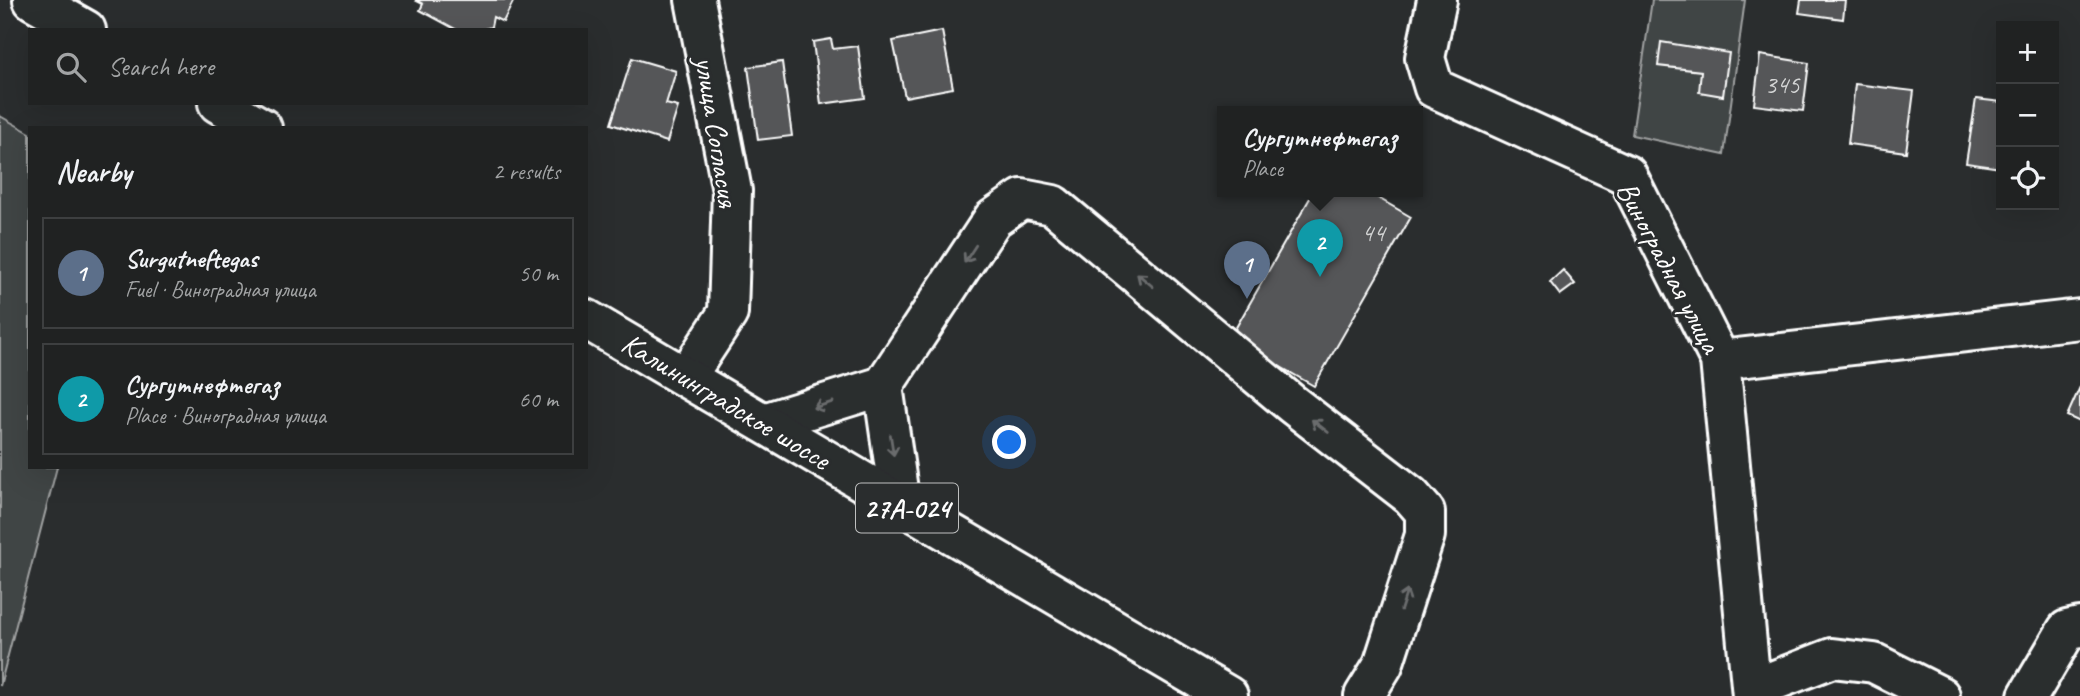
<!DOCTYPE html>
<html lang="en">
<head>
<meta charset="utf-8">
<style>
	body { margin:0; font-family:Caveat,sans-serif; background:#2d2f2f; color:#f1f3f6 }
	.controls { position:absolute; right:21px; top:21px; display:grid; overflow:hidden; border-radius:0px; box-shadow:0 7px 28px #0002 }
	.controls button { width:63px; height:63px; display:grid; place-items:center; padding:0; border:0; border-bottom:2px solid #3d3f40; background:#202222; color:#f1f3f6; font:35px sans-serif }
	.you { position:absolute; left:1010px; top:443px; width:24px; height:24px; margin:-18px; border:5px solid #fff; border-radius:50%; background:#1a73e8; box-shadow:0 0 0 10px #1a73e833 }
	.badge { display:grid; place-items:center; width:46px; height:46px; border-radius:50%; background:#0b8043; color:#fff; font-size:23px; font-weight:700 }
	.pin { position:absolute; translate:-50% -58px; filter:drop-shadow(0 2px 4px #0008) }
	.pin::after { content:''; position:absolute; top:37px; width:24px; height:21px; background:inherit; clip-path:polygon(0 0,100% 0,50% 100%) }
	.popup { position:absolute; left:1217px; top:106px; width:206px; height:91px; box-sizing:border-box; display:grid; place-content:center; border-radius:0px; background:#202222; filter:drop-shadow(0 2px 5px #0005); font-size:23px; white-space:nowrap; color:#a2a4a5 }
	.popup b { font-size:26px; color:#f1f3f6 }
	.popup::after { content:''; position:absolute; left:50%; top:100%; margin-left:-14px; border:14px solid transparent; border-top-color:#202222 }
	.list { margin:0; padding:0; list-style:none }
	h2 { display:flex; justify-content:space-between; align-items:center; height:91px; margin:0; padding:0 28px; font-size:30px }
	h2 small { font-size:23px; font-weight:400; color:#a2a4a5 }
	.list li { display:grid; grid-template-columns:46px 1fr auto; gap:21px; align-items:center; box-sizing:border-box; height:112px; margin:0 14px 14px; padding:0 14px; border:2px solid #3d3f40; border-radius:0px }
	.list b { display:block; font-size:26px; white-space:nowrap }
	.list p { margin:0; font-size:23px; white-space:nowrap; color:#a2a4a5 }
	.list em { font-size:23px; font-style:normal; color:#a2a4a5 }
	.icon { flex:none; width:38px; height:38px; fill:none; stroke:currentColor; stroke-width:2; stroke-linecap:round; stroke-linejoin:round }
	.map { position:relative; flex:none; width:2080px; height:696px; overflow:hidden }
	.search { position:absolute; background:#202222; box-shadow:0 7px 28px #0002; left:28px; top:28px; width:560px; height:77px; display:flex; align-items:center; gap:18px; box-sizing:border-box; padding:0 24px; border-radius:0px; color:#a2a4a5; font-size:26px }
	.panel { position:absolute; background:#202222; box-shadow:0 7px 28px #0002; left:28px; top:126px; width:560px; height:343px; border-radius:0px }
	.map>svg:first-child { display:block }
</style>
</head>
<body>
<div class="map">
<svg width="2080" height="696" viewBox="0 0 2080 696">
	<rect width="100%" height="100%" fill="#2a2d2e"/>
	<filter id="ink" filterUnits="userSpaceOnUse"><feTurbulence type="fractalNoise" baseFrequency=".0143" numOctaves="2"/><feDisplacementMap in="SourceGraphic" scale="14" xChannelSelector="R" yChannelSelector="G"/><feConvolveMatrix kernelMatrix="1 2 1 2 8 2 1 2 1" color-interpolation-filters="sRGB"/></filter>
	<g filter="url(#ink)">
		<path fill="#414445" stroke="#a0a2a2" stroke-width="2" d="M1652 0H1745L1724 155 1632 135Z
			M0 116 30 133V467H57L0 686Z"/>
		<path fill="#555758" stroke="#fff" stroke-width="2" d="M415 0H514L503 22 493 17 491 27 481 30H457L420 10 423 4Z
			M1801 0H1845L1843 19 1799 13Z
			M942 31 953 88 905 97 893 41Z
			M831 39 833 49 858 46 865 98 821 104 813 42Z
			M1661 42 1729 53 1723 96 1699 92 1701 71 1658 66Z
			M1760 55 1809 63 1803 111 1754 105Z
			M632 58 676 71 666 104 678 107 667 142 611 124Z
			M782 62 792 136 758 140 748 67Z
			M1855 84 1914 91 1906 152 1848 144Z
			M1976 99 2001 102V168L1966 163Z
			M1314 191H1366L1411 217 1314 386 1230 338Z
			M1563 270 1575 284 1560 295 1550 282Z
			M2080 387V422L2067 416Z"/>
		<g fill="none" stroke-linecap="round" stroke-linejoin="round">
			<g stroke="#fff" stroke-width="44">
				<path id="minor" d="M1437 0 1425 58 1434 88 1627 175 1720 360 1752 696
					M1720 360 2080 319
					M686 377 728 313 732 191 695 0
					M883 386 900 504
					M764 423 883 386 993 219 1022 199 1053 205 1292 404 1411 496 1425 512V535L1383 665 1364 696
					M1752 689 1832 658 1874 663 1940 696
					M2028 696 2067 630 2080 627"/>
			</g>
			<g stroke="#fff" stroke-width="44">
				<path id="major" d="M33 0 86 30
					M218 103 262 128
					M586 319 1228 696"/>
			</g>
			<use href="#minor" stroke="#2a2d2e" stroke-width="38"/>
			<use href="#major" stroke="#2a2d2e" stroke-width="38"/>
		</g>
		<defs><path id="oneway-shaft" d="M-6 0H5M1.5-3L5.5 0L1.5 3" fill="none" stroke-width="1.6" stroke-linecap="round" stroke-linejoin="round" transform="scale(1.75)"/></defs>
		<g stroke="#6a6c6d">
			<use href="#oneway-shaft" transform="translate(970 254) rotate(123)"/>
			<use href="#oneway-shaft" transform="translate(1145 280) rotate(-140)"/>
			<use href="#oneway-shaft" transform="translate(823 405) rotate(163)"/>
			<use href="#oneway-shaft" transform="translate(1320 426) rotate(-142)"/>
			<use href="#oneway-shaft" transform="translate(892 445) rotate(81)"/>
			<use href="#oneway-shaft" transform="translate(1404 600) rotate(-72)"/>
		</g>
	</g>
	<g text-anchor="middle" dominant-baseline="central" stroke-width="6" stroke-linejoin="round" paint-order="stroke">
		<g font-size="26" fill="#d4d5d5">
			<text x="1782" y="84">345</text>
			<text x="1373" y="232">44</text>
		</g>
		<rect fill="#2a2d2e" stroke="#bfc0c0" stroke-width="2" x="856" y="483.5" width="102" height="49" rx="5"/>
		<g font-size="28" font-weight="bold" fill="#fff">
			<text x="907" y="508">27А-024</text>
		</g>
		<g font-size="30" fill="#fff" stroke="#2a2d2e">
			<text transform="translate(717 132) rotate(81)">улица Согласия</text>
			<text transform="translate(1669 267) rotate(62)">Виноградная улица</text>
			<text transform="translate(726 401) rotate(31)">Калининградское шоссе</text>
		</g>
	</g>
</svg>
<div class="controls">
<button>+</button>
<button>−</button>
<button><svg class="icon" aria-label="locate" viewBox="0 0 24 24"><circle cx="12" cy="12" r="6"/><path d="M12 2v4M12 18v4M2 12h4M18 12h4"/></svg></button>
</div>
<div class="you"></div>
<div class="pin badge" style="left:1247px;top:299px;background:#5c6f8a">1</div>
<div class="pin badge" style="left:1320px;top:277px;background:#0f9aa8">2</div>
<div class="popup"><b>Сургутнефтегаз</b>Place</div>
<div class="search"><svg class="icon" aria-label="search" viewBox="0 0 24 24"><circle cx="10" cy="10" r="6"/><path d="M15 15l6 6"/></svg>Search here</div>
<section class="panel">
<h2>Nearby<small>2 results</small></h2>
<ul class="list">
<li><span class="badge" style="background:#5c6f8a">1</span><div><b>Surgutneftegas</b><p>Fuel · Виноградная улица</p></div><em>50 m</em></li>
<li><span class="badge" style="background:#0f9aa8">2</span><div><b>Сургутнефтегаз</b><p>Place · Виноградная улица</p></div><em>60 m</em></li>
</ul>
</section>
</div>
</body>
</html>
